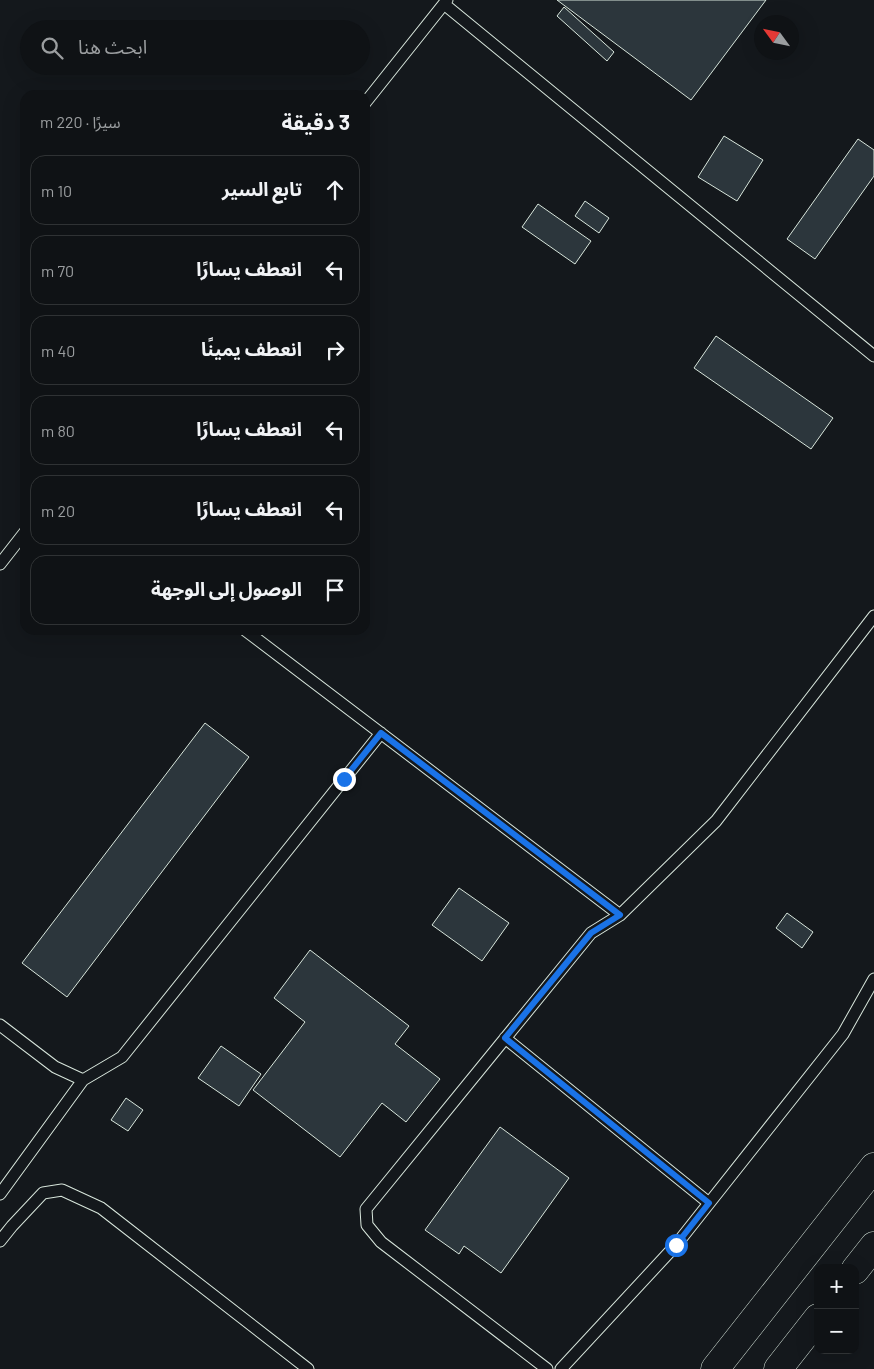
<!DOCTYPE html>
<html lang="ar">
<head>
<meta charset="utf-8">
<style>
	body { margin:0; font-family:Barlow,"Noto Sans Arabic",sans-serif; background:#181b1e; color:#f1f3f6; direction:rtl }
	.controls { position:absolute; right:15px; bottom:15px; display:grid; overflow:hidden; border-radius:10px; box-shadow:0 5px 20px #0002 }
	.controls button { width:45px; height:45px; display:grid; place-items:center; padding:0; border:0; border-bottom:1px solid #2f3234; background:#0f1215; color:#f1f3f6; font:25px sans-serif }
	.compass { position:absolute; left:754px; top:15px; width:45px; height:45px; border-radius:50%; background:#0f1215; box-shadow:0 5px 20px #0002; rotate:303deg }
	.stop { position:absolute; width:15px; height:15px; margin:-11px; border:4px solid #1a73e8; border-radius:50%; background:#fff }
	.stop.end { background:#1a73e8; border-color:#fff; box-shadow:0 1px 5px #0008 }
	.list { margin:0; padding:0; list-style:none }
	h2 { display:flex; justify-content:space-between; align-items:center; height:65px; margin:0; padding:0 20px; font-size:21px }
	h2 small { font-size:16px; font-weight:400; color:#9b9ea0 }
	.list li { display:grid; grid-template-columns:32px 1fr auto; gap:15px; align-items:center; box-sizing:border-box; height:70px; margin:0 10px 10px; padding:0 10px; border:1px solid #2f3234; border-radius:15px }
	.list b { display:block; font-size:19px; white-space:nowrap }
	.list em { font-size:16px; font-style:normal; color:#9b9ea0 }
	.icon { flex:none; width:28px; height:28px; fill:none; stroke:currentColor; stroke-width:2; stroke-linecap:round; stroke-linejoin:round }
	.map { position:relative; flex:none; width:874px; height:1369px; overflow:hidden; direction:ltr }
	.search { position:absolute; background:#0f1215; box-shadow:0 5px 20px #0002; left:20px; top:20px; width:350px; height:55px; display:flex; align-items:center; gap:12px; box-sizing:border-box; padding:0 18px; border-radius:28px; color:#9b9ea0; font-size:19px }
	.panel { position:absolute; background:#0f1215; box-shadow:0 5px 20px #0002; left:20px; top:90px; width:350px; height:545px; border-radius:15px; direction:rtl }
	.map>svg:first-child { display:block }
</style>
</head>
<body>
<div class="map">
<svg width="874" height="1369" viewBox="0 0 874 1369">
	<rect width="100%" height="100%" fill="#14181c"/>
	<path fill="#2c363c" stroke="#d8e6dc" d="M557 0H766L691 100Z
		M564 7 614 52 607 61 557 16Z
		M724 136 763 160 737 201 698 177Z
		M858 139 874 150V176L815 259 787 239Z
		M585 201 609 218 599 233 575 216Z
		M538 204 591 241 575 264 522 227Z
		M716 336 833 418 811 449 694 368Z
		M205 723 249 757 67 997 22 963Z
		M459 888 509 923 482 961 432 925Z
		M787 913 813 932 802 948 776 928Z
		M310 950 409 1026 395 1044 440 1079 406 1122 382 1103 340 1157 253 1090 305 1022 274 998Z
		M221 1046 261 1074 239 1106 198 1078Z
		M126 1098 143 1110 128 1131 111 1120Z
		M500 1127 569 1178 501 1273 464 1246 459 1254 425 1230Z"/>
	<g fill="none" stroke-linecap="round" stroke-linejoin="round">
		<g stroke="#d8e6dc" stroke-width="13">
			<path id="service" d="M444 4 874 356
				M365 103 447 0
				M0 564 25 532
				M245 630 620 915
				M0 1025 55 1067 83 1080 122 1057 381 733
				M505 1038 709 1203
				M0 1194 83 1080
				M0 1241 12 1226 43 1193 62 1190 101 1208 308 1369
				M547 1369 381 1242 367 1225 366 1209 591 933 620 915 716 821 874 616
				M561 1369 676 1245 843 1034 874 979"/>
		</g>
		<g stroke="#d8e6dc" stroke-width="29">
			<path id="secondary" d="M855 1270 874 1246
				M715 1369 874 1167
				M778 1369 818 1318"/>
		</g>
		<use href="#service" stroke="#14181c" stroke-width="11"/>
		<use href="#secondary" stroke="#14181c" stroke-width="28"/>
	</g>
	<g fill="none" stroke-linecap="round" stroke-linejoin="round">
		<path stroke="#1a73e8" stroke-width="6" d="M344 779 381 733 620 915 591 933 505 1038 709 1203 676 1245"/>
	</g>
</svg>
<div class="controls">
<button>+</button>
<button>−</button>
</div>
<svg class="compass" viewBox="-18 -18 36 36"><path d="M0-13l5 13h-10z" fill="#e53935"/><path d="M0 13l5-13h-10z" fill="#9b9ea0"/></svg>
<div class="stop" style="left:676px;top:1245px"></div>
<div class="stop end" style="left:344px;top:779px"></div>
<div class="search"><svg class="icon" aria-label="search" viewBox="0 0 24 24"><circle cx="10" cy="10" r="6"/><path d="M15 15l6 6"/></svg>ابحث هنا</div>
<section class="panel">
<h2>3 دقيقة<small>سيرًا · 220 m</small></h2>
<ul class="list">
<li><svg class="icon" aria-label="ahead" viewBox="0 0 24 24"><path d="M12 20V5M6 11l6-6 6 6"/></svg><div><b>تابع السير</b></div><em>10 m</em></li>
<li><svg class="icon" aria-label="left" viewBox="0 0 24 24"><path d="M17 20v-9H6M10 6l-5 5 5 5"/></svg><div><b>انعطف يسارًا</b></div><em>70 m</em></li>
<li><svg class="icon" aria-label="right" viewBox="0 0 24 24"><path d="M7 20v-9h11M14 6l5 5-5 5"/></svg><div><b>انعطف يمينًا</b></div><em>40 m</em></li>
<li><svg class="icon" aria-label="left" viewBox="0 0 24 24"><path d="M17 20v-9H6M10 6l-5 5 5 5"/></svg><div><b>انعطف يسارًا</b></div><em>80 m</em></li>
<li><svg class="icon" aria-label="left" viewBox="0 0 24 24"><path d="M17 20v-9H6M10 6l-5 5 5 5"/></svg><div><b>انعطف يسارًا</b></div><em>20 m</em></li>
<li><svg class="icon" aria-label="arrive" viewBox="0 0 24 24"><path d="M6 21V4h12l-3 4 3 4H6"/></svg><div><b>الوصول إلى الوجهة</b></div></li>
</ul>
</section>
</div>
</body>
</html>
